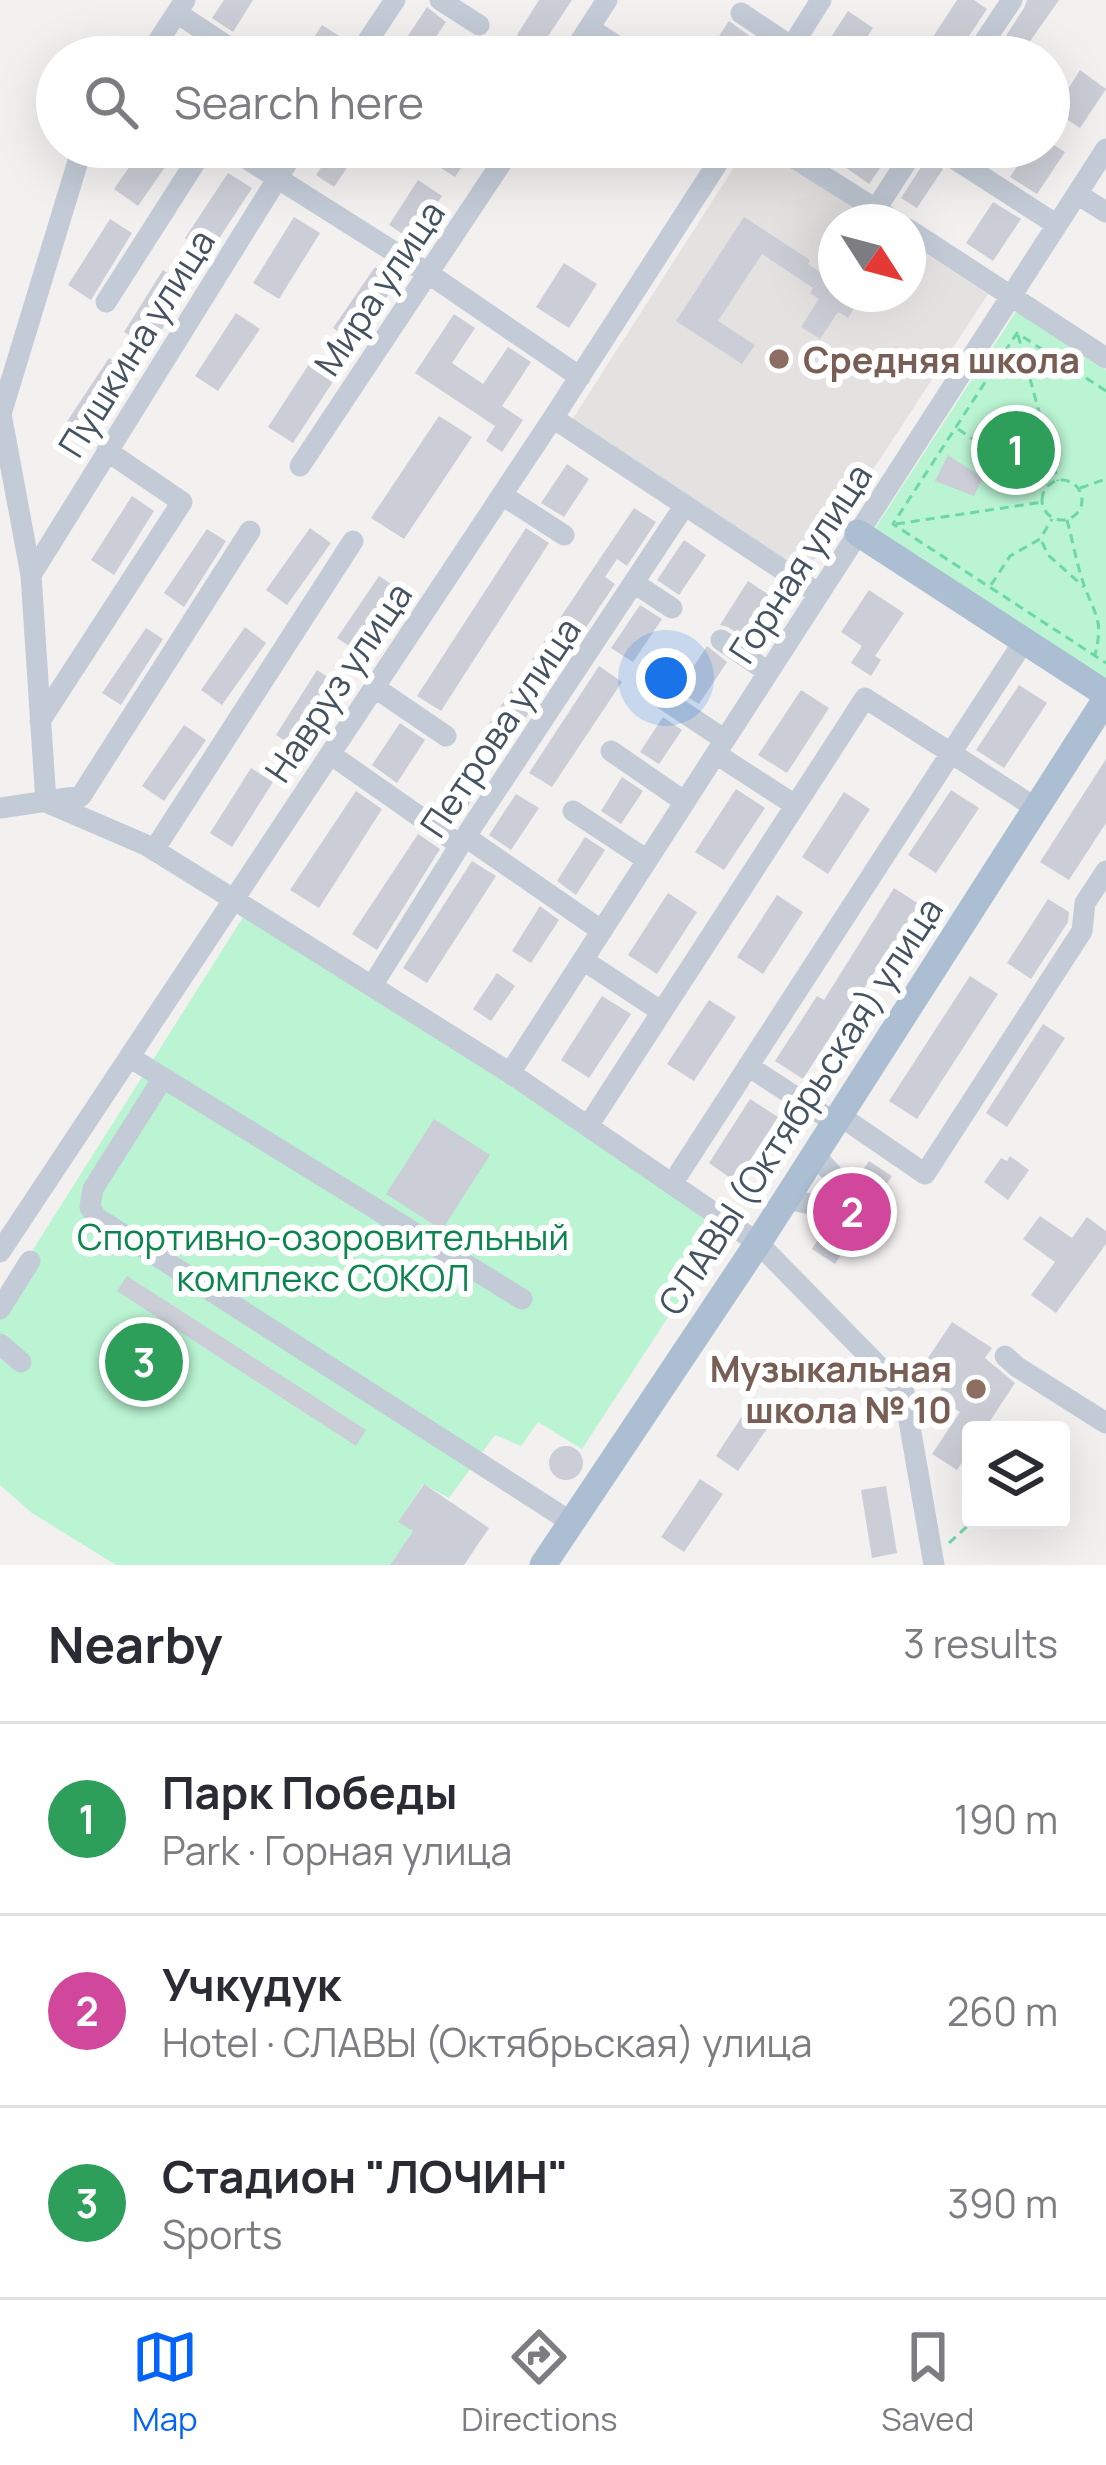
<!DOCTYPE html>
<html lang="en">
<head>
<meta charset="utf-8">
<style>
	body { margin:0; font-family:Manrope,sans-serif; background:#f2f2f3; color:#2b2b33 }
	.controls { position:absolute; right:36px; bottom:36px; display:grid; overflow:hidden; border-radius:12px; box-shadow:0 12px 48px #0002 }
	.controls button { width:108px; height:108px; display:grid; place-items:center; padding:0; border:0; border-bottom:3px solid #e1e1e2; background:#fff; color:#2b2b33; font:60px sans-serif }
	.compass { position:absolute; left:818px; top:204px; width:108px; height:108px; border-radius:50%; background:#fff; box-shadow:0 12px 48px #0002; rotate:126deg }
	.you { position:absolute; left:666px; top:678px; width:42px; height:42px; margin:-30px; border:9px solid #fff; border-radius:50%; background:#1a73e8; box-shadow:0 0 0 18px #1a73e833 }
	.badge { display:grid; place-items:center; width:78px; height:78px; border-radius:50%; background:#0464f8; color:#fff; font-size:39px; font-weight:700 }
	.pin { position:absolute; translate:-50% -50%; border:6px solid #fff; box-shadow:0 3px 12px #0006 }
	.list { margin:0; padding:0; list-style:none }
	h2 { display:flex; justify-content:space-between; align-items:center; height:156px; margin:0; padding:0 48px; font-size:51px }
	h2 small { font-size:39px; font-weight:400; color:#7c7c81 }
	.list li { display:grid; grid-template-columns:78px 1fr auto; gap:36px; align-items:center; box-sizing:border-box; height:192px; padding:0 48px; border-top:3px solid #e1e1e2 }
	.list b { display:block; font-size:45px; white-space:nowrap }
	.list p { margin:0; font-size:39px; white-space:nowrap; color:#7c7c81 }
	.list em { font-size:39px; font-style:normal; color:#7c7c81 }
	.icon { flex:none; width:66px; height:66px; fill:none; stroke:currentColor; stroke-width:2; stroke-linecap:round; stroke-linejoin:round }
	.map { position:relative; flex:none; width:1106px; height:1565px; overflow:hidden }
	.search { position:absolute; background:#fff; box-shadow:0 12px 48px #0002; left:36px; right:36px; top:36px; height:132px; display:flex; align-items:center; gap:30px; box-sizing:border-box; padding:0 42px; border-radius:66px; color:#7c7c81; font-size:45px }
	.sheet { height:732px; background:#fff }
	nav { display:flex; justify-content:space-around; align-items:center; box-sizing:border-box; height:168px; border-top:3px solid #e1e1e2; background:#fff; font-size:33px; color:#7c7c81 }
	nav a { display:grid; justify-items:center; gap:6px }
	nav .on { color:#0464f8 }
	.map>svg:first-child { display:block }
</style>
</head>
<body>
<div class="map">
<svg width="1106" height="1565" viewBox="0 0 1106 1565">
	<rect width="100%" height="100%" fill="#f3f0f0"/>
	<path fill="#e4e1e1" d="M747 147H759L876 222H836V294H908V242L988 294 806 572 570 423Z"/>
	<path fill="#baf4d3" d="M1017 310 1106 370V679L874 530Z
		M245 914 549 1107 725 1230 582 1449 538 1422 521 1446 495 1435 449 1498 423 1484 399 1521 413 1531 390 1565H116L32 1513 0 1485V1302Z"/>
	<path fill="#cbced6" d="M224 0H253L233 32 212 18Z
		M539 0H572L539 50 517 35Z
		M957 0H974L987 9 955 57H950L929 43Z
		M1027 0H1059L1019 57H992L1024 8Z
		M427 7 446 22 422 57H413L400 48Z
		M848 11 873 28 854 57H818Z
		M729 21 754 39 742 57H705Z
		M322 25 344 39 332 57H301Z
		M1080 70 1106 89 1080 128 1054 111Z
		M1049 142 1065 152 1037 194 1010 177 1030 147H1049Z
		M143 147H179L138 206 114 189Z
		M335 147H361L334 187 316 175Z
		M440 147H475L455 177 430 161Z
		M859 147H895L869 184 845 167Z
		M927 158 943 169 917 208 901 198Z
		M228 173 252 188 209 254 185 238Z
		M418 180 442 196 412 240 389 225Z
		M993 202 1021 219 993 261 966 243Z
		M294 217 320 233 279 299 253 283Z
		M744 217 810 260 808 264 836 283V294H853L860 299 848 318 838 312 820 339 801 327 819 299 810 293 813 288 762 254 718 321 755 345 742 364 676 321Z
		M110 219 132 233 91 300 68 285Z
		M564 263 597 284 569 328 536 307Z
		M375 267 397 282 355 343 333 328Z
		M163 270 189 287 150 348 124 332Z
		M236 313 260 329 218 391 195 376Z
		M454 314 475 328 452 363 483 384 508 347 531 362 502 406 523 420 502 452 486 441 495 426 415 373Z
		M109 358 135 376 92 440 66 423Z
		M311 361 336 377 293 443 268 427Z
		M439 416 472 437 404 539 371 518Z
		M948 455 983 478 974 496 935 481Z
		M567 464 589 479 564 517 541 503Z
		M132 496 154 511 114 575 91 560Z
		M634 508 656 522 627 566 617 559 605 577 615 584 503 752 480 737Z
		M310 528 331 543 287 605 266 590Z
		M526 528 549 543 441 711 417 696Z
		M207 529 226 541 184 607 164 593Z
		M684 540 706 555 679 595 657 580Z
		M379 576 397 588 355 650 337 638Z
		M748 581 769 595 743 637 728 627 720 625Z
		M869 590 904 613 875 656 881 660 871 676 851 663 862 646 841 632Z
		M640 605 662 619 633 662 611 648Z
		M245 627 266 643 222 705 201 690Z
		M146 628 163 639 121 705 102 693Z
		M707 646 727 662 699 704 678 691Z
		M599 666 622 682 552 787 529 773Z
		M317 670 337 683 296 748 276 735Z
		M1019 685 1047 703 1004 768 976 750Z
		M801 690 829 708 787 773 758 755Z
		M663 717 682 730 659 764 640 752Z
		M400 723 425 740 397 783 372 765Z
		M184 725 206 740 164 801 142 786Z
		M466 759 489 774 458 821 435 806Z
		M1106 759V823L1069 880 1040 862Z
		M251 768 273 782 232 847 210 833Z
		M622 777 643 791 621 824 601 811Z
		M736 789 765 808 724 870 695 852Z
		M951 790 979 808 936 873 908 855Z
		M356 791 382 809 319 908 290 890Z
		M844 792 870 809 828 874 802 857Z
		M516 794 539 808 511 850 489 835Z
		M418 834 440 849 377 950 352 934Z
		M585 837 605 850 576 895 557 881Z
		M472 861 496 876 427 983 403 968Z
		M894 888 922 906 880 970 877 968 854 1004 852 1003 803 1079 775 1061 817 996 824 1000Z
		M668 893 697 912 657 974 628 955Z
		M777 895 803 912 763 974 737 957Z
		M1048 899 1069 912 1068 922 1031 979 1007 963Z
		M540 906 559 920 531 963 512 951Z
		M497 973 515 986 491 1021 473 1009Z
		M970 976 998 994 917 1119 889 1101Z
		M602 996 631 1014 589 1078 561 1060Z
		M709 1000 736 1017 694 1081 667 1064Z
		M1043 1024 1065 1038 1007 1127 986 1113Z
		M750 1099 778 1117 736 1182 709 1163Z
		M434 1119 490 1155 442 1230 386 1194Z
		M1010 1156 1029 1170 1008 1200 984 1182 1001 1158 1007 1161Z
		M869 1161 892 1176 835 1264 812 1249 833 1216 848 1204 850 1189Z
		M1040 1216 1072 1238 1087 1217 1106 1231V1244L1056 1313 1031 1295 1055 1262 1023 1239Z
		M127 1276 366 1430 356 1446 117 1291Z
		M952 1322 992 1348 985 1358 1015 1383 984 1430H971V1449L957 1470 932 1454 960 1412 936 1396 946 1382 922 1367Z
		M754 1398 777 1414 738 1471 716 1456Z
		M549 1463a17 17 0 1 1 34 0a17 17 0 1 1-34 0Z
		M700 1479 723 1494 684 1552 661 1537Z
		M424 1484 489 1528 464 1565H390L413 1531 398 1522Z
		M886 1486 897 1553 872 1558 861 1490Z"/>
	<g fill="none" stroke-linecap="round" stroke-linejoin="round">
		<path stroke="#6ed7a7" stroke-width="3" stroke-dasharray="9 6" stroke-linecap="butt" d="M1018 335 1058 481
			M1106 391 1017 333 893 524 1106 663
			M958 429 1045 488
			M1042 500a20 20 0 1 1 40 0a20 20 0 1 1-40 0Z
			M1080 488 1106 479
			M1067 520C1073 542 1077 566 1085 588 1097 618 1103 622 1095 655
			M896 524 1043 502
			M1042 542 1048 555 1084 587
			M991 585 1010 556 1040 539 1052 519
			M949 1543 974 1520"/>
		<path stroke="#c2cbd6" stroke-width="21" d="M440 0 479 25
			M177 13 224 44
			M741 13 792 47
			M589 28 634 57
			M148 57 185 0
			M357 57 395 0
			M570 57 607 0
			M785 57 821 0
			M974 57 1012 0
			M228 147 429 274 580 377
			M777 147 896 222
			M936 147 1057 225
			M1077 194 1106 212
			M876 209 916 147
			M908 229 1106 358
			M106 302 205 147
			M553 418 819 594
			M300 466 512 147
			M502 495 564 535
			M31 575 297 147
			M634 583 672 608
			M721 640 768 672
			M374 687 446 736
			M653 692 725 740
			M40 721 182 502 107 451
			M611 751 685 802
			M330 754 460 845
			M716 754 795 805
			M46 802 146 845 233 899 510 1073 758 1243 904 1392 934 1565
			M46 802 31 575 1 414 79 158 87 147
			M0 808 81 796 250 531
			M573 811 647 860
			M466 837 602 931
			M154 850 353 541
			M583 960 662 1012
			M372 986 460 845 685 505
			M131 1058 522 1299
			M748 1066 834 1122
			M510 1073 1106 149
			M163 1078 93 1189 90 1207 96 1217 571 1522
			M839 1115 925 1174 1082 931 1085 903 1106 871
			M588 1126 865 698 951 753 1024 641
			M672 1184 951 753 1034 807
			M785 1199 821 1206 835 1196 836 1178 814 1154
			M0 1252 553 418 728 147
			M0 1309 30 1261
			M0 1344 21 1362
			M1005 1356 1017 1367 1106 1423"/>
		<path stroke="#acbed2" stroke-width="27" d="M858 533 1106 694
			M543 1565 758 1243 1106 699"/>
	</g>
	<g fill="#8d6e63" stroke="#fff" stroke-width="4.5">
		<circle cx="779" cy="359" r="12"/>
		<circle cx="976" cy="1389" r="12"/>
	</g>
	<g text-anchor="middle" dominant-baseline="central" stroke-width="12" stroke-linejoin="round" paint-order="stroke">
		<g font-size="36" fill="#455260" stroke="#fff">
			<text transform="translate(379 288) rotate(-56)">Мира улица</text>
			<text transform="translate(136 343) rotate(-58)">Пушкина улица</text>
			<text transform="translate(800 563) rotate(-57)">Горная улица</text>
			<text transform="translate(338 682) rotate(-56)">Навруз улица</text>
			<text transform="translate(500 727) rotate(-56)">Петрова улица</text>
			<text transform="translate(800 1106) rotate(-57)">СЛАВЫ (Октябрьская) улица</text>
		</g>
		<g font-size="36" font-weight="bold" fill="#785e54" stroke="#fff" text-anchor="start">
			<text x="803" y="359">Средняя школа</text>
			<text x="952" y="1368" text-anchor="end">Музыкальная<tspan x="952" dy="41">школа № 10</tspan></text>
		</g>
		<g font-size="36" fill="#0c854e" stroke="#fff">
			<text x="323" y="1236">Спортивно-озоровительный<tspan x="323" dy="41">комплекс СОКОЛ</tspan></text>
		</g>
	</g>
</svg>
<div class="controls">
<button><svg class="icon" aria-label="layers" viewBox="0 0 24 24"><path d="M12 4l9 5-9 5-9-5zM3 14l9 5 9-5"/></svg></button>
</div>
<svg class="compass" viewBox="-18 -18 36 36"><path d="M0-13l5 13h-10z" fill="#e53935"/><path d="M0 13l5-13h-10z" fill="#7c7c81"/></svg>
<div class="you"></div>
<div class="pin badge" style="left:1016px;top:450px;background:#2e9e5b">1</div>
<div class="pin badge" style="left:852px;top:1212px;background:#d1479c">2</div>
<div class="pin badge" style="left:144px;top:1362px;background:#2e9e5b">3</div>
<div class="search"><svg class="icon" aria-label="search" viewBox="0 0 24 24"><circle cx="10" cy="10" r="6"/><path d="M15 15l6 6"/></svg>Search here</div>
</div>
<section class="sheet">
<h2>Nearby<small>3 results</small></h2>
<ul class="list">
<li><span class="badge" style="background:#2e9e5b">1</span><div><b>Парк Победы</b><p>Park · Горная улица</p></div><em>190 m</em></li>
<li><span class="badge" style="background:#d1479c">2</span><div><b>Учкудук</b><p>Hotel · СЛАВЫ (Октябрьская) улица</p></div><em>260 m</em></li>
<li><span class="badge" style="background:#2e9e5b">3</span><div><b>Стадион &quot;ЛОЧИН&quot;</b><p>Sports</p></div><em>390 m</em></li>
</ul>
</section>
<nav>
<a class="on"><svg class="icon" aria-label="map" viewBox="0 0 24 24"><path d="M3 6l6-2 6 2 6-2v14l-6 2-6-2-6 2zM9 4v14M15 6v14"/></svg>Map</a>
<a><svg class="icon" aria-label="directions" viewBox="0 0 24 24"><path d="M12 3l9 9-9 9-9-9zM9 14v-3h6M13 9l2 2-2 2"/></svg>Directions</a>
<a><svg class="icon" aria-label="saved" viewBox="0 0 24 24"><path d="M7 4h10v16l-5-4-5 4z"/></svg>Saved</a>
</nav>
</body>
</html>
